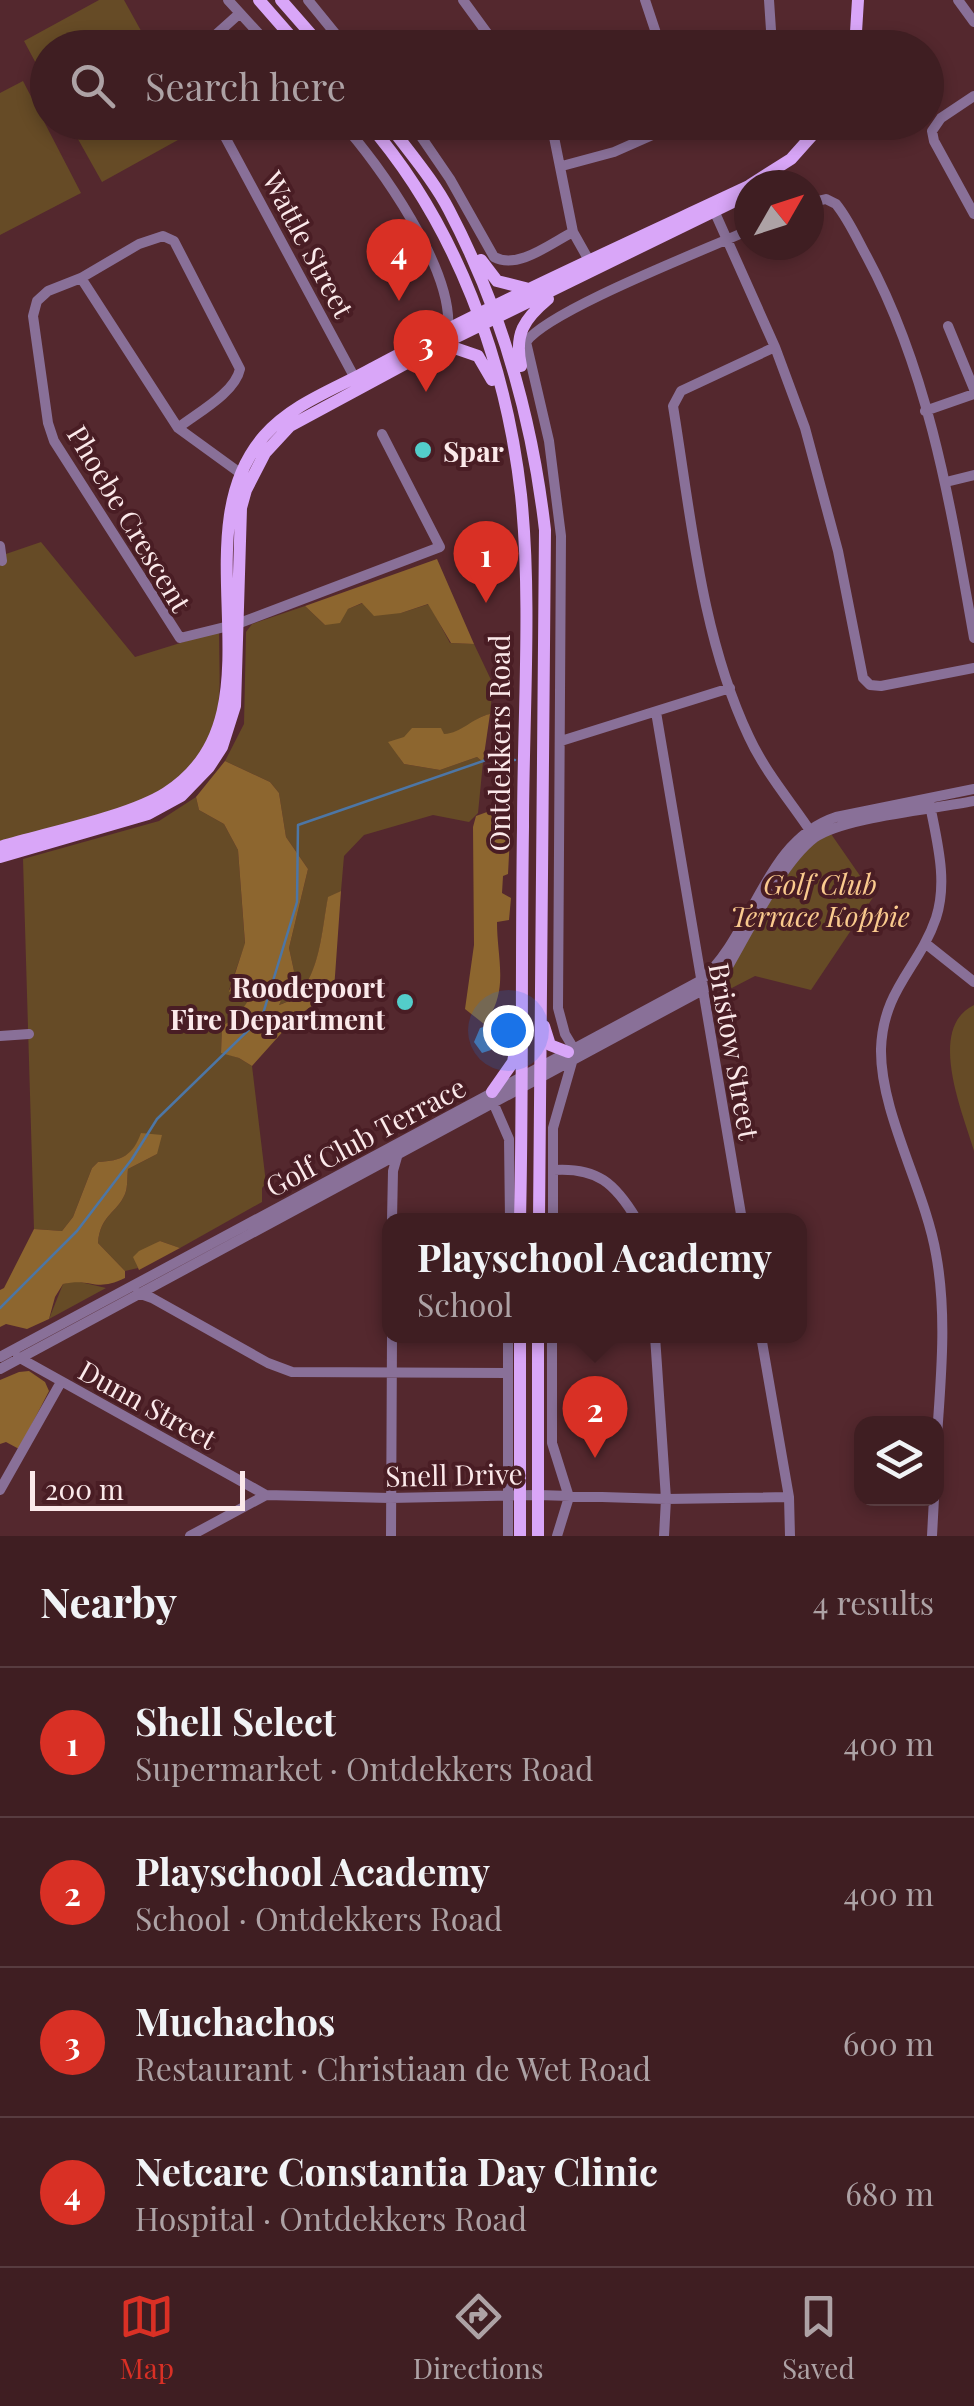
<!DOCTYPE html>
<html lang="en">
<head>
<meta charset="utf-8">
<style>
	body { margin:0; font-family:"Playfair Display",serif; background:#4a2b2f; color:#f1f3f6 }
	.controls { position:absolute; right:30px; bottom:30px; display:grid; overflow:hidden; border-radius:20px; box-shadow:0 5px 15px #0003 }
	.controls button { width:90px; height:90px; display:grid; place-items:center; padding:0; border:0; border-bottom:2px solid #583c40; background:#3f1e22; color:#f1f3f6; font:50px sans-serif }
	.compass { position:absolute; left:734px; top:170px; width:90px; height:90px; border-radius:50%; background:#3f1e22; box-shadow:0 5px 15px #0003; rotate:51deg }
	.scale { position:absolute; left:30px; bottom:25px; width:215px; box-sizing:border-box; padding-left:10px; border:5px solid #fbe9ea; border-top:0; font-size:28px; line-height:35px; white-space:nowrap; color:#fbe9ea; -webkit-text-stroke:8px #491d24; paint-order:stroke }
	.you { position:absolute; left:508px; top:1030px; width:35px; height:35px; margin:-25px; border:8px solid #fff; border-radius:50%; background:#1a73e8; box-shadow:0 0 0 15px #1a73e833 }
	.badge { display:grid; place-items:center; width:65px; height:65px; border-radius:50%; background:#d93025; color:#fff; font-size:32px; font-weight:700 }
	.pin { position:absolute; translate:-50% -82px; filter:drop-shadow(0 2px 5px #0008) }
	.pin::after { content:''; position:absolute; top:52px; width:35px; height:30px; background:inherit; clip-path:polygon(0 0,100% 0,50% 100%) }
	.popup { position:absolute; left:382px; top:1213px; width:425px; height:130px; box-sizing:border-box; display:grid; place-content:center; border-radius:20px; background:#3f1e22; filter:drop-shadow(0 2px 8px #0005); font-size:32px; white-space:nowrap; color:#ada2a5 }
	.popup b { font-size:38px; color:#f1f3f6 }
	.popup::after { content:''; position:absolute; left:50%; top:100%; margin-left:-20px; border:20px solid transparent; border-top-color:#3f1e22 }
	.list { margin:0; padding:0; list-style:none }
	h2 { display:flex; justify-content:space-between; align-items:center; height:130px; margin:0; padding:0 40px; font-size:42px }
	h2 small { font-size:32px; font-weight:400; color:#ada2a5 }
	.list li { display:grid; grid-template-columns:65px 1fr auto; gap:30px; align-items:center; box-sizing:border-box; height:150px; padding:0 40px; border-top:2px solid #583c40 }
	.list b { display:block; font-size:38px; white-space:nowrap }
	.list p { margin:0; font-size:32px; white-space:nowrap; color:#ada2a5 }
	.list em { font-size:32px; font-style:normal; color:#ada2a5 }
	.icon { flex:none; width:55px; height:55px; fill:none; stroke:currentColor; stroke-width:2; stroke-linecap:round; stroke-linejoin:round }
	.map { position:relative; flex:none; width:974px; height:1536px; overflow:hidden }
	.search { position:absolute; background:#3f1e22; box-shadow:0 5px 15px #0003; left:30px; right:30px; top:30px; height:110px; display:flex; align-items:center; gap:25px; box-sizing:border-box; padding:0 35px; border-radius:55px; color:#ada2a5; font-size:38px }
	.sheet { height:730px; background:#3f1e22 }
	nav { display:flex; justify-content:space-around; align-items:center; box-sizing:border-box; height:140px; border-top:2px solid #583c40; background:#3f1e22; font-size:28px; color:#ada2a5 }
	nav a { display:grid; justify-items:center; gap:5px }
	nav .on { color:#d93025 }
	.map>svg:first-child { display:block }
</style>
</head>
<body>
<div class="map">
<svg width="974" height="1536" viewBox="0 0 974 1536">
	<rect width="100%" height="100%" fill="#54282e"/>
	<path fill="#664b26" d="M99 0H124L150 47 48 48 47 84 24 41Z
		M23 81 81 193 0 235V93Z
		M69 123H191L196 130 102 182Z
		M41 542 135 657 219 631C219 657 221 683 218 709 204 808 77 821 0 841V556Z
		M363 603 401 613 429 604 450 643 474 644 493 684 490 714C475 717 467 730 453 734 434 739 417 748 399 757L404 764 440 770 477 757 483 762 478 813 469 822 433 815 364 835 344 856 341 891 328 898C321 933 320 995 278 1005L294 971 289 948 308 869 286 837 279 793 270 782 225 761 244 724 246 632 252 624 305 606 325 625 348 609Z
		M196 797 199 810 224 824 238 850 245 944 229 990 246 982 253 995 237 1017 222 1026 221 1052 239 1058 252 1066 266 1183 262 1188V1202L180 1248 160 1241 134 1257 138 1268 125 1271 98 1243C100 1215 117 1213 125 1194 128 1187 127 1176 128 1169L157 1154 142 1133C133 1155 122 1161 98 1162L92 1168 73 1217 62 1231 34 1229 23 859 159 821Z
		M829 831 874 896 811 990 755 976 728 990 712 985 802 851Z
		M974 1005V1151C963 1113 926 1028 974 1005Z
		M76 1281 106 1288 49 1319 63 1284Z"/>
	<path fill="#8d662f" d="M437 559 474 644 451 643 428 604 401 613 374 616 362 603 348 609 340 623 325 625 305 606Z
		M490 714 483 762 477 757 440 770 404 764 388 742 404 737 412 728H441L444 734C462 733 472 718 490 714Z
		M225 761 270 782 279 793 286 837 308 869 289 948 294 971 279 1005C320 994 321 932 328 897L341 891 334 990 295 1018 252 1066 239 1058 221 1053 222 1026 237 1017 252 995 246 983 229 992 245 943 238 850 224 824 199 810 196 797Z
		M487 812 505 817 510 836 508 874 503 876 502 893 511 898 509 920 497 922C497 960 510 992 484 1024L465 1009 474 945 473 827 476 816Z
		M141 1133 162 1135 157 1154 128 1169C127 1176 128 1187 125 1194 117 1213 100 1215 98 1243L125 1271V1278C94 1293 92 1277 63 1284L55 1297 49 1319 27 1329 6 1324 0 1327V1290L4 1288 34 1229 62 1231 73 1217 92 1168 98 1162C122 1161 133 1155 141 1133Z
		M160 1241 180 1248 139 1270 133 1257 139 1251Z
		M29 1371 45 1382 49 1391 19 1449 6 1442 0 1444V1380L19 1372Z"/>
	<path fill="#4d76a5" d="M490 1025 496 1027 498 1034 493 1039 491 1050 482 1053 474 1042 480 1028Z"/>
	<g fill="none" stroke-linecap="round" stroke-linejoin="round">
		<path stroke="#4d76a5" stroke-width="2.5" d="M0 1308 77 1231 132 1159 157 1119 262 1017 297 902 298 825 489 759 515 760"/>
		<path stroke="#897098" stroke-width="10" d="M228 0 272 48
			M308 0 347 48
			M463 0 498 48
			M645 0 661 48
			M958 0 974 22
			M201 48 240 13
			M766 48 771 30 769 0
			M974 96 941 118 932 131 934 141 974 214
			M217 122 357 382
			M341 122C380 165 453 269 448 328
			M411 122 450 179 494 257C518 270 551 243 573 232
			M551 122 573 232 591 264
			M562 166 614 152 682 122
			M809 203 826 199 836 204C849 220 857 239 867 257 930 374 951 509 974 638
			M712 206 775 347 805 428 838 551 863 678 870 685 881 686 974 668
			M81 278 178 428 240 473
			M948 326 974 389
			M775 347 681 391 673 406C691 516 701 636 749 737 765 772 792 803 813 835
			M925 411 974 394
			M178 428C197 413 235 393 240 369L174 241 163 236 139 244 81 278 48 291 37 301 33 316 48 423 54 441 180 638 237 624 440 547 382 434
			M946 482 974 475
			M0 546 2 561
			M656 712 742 1220
			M561 741 730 688
			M930 805C937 842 948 881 936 918 919 968 883 989 881 1049 880 1113 925 1189 936 1254 948 1319 940 1386 936 1451
			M925 943 974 982
			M0 1036 29 1034
			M574 1049 565 1034 558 1008 561 536 549 441 526 342C549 310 705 250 749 230
			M492 1100 509 1139 510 1220
			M553 1170C597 1167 615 1183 637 1220
			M392 1220 393 1171 397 1157
			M553 1220V1128L572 1062
			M138 1293 152 1298 268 1363 292 1372 507 1373
			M508 1336V1536
			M552 1336V1443L569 1497 557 1536
			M655 1336 666 1499 664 1536
			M761 1336 789 1497 790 1536
			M0 1357 700 981C754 936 763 841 836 817L974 789
			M18 1357 266 1495
			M0 1369 712 985 723 975C746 937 780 864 814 838 843 817 936 809 974 801
			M0 1490 61 1382
			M190 1536 266 1495 390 1498 538 1495 666 1499 789 1497
			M391 1536 392 1336
			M932 1536 934 1498"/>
		<path stroke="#d9a6f8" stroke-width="12" d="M259 0 301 48
			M281 0 323 48
			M855 48 858 0
			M367 122C456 224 506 362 521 495 532 600 523 720 523 827 521 959 523 1089 520 1220
			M387 122C408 151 433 179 449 210 502 311 532 417 545 530L539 1220
			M750 185 791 159 824 122
			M481 260 497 281 529 289
			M443 344 478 356 492 380
			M521 366C514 334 524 319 548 299
			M0 847C46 833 128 817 166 793 289 715 176 537 264 436 293 403 336 389 373 368 496 302 623 245 749 186
			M0 857 148 814 181 796 209 767 222 747 235 706 241 508 246 490 265 453 290 426 442 344 747 195
			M544 1026 550 1045 568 1052
			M492 1092 513 1062 516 1046
			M520 1336V1536
			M538 1536V1336"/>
	</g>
	<g fill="#53cdca" stroke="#491d24" stroke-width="4">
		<circle cx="423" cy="450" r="10"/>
		<circle cx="405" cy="1002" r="10"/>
	</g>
	<g text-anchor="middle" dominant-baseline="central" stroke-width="8" stroke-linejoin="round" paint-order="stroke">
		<g font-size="28" fill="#fbe9ea" stroke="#491d24">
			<text transform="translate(309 244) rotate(62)">Wattle Street</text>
			<text transform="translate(130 518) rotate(59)">Phoebe Crescent</text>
			<text transform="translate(498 743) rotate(-90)">Ontdekkers Road</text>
			<text transform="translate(735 1051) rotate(80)">Bristow Street</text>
			<text transform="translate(365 1136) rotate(-28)">Golf Club Terrace</text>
			<text transform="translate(148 1404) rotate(29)">Dunn Street</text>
			<text transform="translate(454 1474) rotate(-1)">Snell Drive</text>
		</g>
		<g font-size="28" font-weight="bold" fill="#fbe9ea" stroke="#491d24" text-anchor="start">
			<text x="443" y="450">Spar</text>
			<text x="385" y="986" text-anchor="end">Roodepoort<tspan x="385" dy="32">Fire Department</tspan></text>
		</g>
		<g font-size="28" font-style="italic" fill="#faca8e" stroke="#491d24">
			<text x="820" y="883">Golf Club<tspan x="820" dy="32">Terrace Koppie</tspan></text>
		</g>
	</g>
</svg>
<div class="controls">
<button><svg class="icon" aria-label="layers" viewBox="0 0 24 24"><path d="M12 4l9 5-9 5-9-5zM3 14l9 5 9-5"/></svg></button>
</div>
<svg class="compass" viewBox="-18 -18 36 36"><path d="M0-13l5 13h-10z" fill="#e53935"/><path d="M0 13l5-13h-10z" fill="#ada2a5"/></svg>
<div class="scale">200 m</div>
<div class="you"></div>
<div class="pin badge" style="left:486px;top:603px">1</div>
<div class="pin badge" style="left:595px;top:1458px">2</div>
<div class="popup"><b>Playschool Academy</b>School</div>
<div class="pin badge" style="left:426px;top:392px">3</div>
<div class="pin badge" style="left:399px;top:301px">4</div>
<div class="search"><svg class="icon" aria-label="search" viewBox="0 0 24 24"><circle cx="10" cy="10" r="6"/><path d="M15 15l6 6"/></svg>Search here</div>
</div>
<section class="sheet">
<h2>Nearby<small>4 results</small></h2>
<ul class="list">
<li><span class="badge">1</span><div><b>Shell Select</b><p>Supermarket · Ontdekkers Road</p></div><em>400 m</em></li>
<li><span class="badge">2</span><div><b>Playschool Academy</b><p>School · Ontdekkers Road</p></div><em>400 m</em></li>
<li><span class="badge">3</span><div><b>Muchachos</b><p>Restaurant · Christiaan de Wet Road</p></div><em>600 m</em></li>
<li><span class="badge">4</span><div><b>Netcare Constantia Day Clinic</b><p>Hospital · Ontdekkers Road</p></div><em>680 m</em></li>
</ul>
</section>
<nav>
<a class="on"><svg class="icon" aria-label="map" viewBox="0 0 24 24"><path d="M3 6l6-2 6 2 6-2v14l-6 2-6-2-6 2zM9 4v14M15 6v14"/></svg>Map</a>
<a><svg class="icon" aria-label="directions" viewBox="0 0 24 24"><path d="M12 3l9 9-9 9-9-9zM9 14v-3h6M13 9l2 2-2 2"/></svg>Directions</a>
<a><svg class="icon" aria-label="saved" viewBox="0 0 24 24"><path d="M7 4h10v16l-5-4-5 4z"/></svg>Saved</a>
</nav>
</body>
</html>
